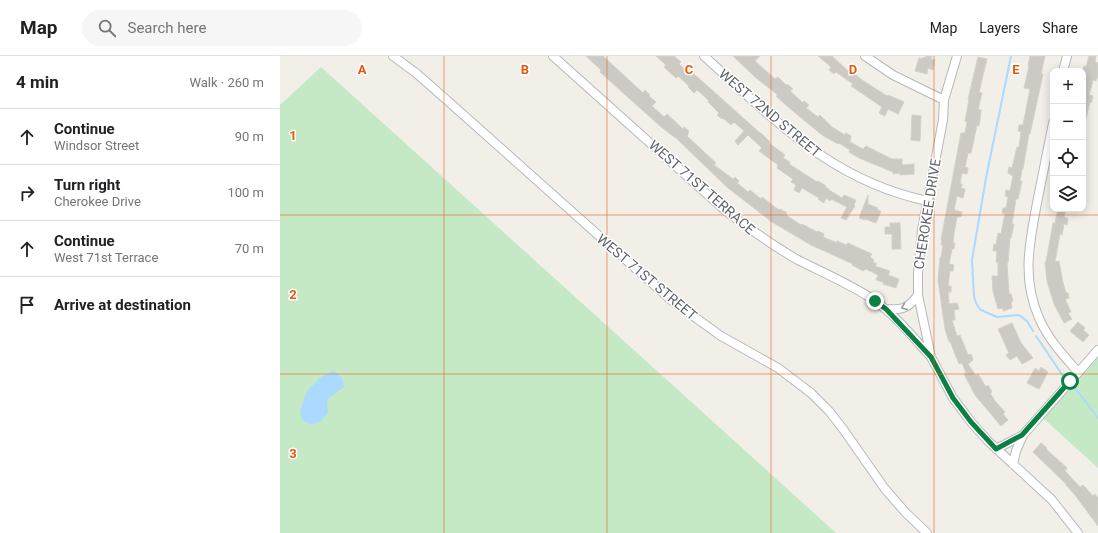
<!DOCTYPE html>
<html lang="en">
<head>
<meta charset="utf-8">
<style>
	body { margin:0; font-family:Roboto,sans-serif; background:#f6f6f6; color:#202124 }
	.controls { position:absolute; right:12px; top:12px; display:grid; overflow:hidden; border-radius:8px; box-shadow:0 2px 10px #0003 }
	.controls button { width:36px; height:36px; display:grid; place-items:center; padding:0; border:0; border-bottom:1px solid #e0e0e0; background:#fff; color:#202124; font:20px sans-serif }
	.stop { position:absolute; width:12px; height:12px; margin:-9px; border:3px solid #0b8043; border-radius:50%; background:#fff }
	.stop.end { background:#0b8043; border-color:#fff; box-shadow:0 1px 4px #0008 }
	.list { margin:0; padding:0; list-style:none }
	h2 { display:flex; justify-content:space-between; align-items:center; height:52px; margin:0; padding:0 16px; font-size:17px }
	h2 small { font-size:13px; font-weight:400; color:#757577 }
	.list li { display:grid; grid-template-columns:26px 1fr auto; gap:12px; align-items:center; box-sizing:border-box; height:56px; padding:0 16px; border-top:1px solid #e0e0e0 }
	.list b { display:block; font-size:15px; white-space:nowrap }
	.list p { margin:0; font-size:13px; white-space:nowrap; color:#757577 }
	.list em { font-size:13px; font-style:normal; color:#757577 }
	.icon { flex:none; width:22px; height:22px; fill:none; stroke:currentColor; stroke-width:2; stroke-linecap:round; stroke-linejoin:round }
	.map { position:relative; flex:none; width:818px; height:477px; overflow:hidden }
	header { display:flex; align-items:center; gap:24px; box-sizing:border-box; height:56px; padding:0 20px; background:#fff; border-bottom:1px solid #e0e0e0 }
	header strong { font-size:19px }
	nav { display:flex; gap:22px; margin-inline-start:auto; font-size:14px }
	.search { width:280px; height:36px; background:#f6f6f6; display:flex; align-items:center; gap:10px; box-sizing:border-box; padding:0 14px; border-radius:22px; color:#757577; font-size:15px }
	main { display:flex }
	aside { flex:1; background:#fff }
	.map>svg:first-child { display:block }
</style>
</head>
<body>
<header>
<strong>Map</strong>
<div class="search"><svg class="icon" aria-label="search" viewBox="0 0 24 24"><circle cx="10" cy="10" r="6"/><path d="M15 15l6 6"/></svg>Search here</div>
<nav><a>Map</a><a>Layers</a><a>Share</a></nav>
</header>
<main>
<aside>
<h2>4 min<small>Walk · 260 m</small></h2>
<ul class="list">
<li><svg class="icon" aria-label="ahead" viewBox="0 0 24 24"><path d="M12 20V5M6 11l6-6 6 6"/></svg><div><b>Continue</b><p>Windsor Street</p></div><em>90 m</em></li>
<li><svg class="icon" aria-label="right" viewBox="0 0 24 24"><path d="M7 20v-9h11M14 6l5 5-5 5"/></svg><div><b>Turn right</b><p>Cherokee Drive</p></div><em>100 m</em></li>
<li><svg class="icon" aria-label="ahead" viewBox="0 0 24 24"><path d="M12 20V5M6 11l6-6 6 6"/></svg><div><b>Continue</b><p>West 71st Terrace</p></div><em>70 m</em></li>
<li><svg class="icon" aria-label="arrive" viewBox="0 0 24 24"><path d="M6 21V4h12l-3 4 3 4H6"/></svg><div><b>Arrive at destination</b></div></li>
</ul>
</aside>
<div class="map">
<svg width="818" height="477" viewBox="0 0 818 477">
	<rect width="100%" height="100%" fill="#f1efe8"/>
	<path fill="#c5e8c5" d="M41 11 556 477H0V49Z
		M818 302V412L763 362Z"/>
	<path fill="#aadaff" d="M53 315C60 319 64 322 64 331 60 335 47 341 47 346 47 349 48 353 48 356 41 367 34 372 22 364L20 355 27 335 41 321Z"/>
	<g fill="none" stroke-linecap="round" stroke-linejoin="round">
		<path stroke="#aadaff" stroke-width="2" d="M731 0 706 122 692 204 694 241 697 249 701 254 717 261 739 259 747 265 753 275
			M756 280 783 320
			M795 332 818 362"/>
	</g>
	<path fill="#cccac5" stroke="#d6d1c6" d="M306 0H323L363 37 365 34 370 39 369 40 376 46 372 50 384 61 387 58 403 73 404 71 409 75 407 80 436 107 434 109 453 123 455 121 459 125 457 127 468 136 470 134 481 143 482 141 499 154 500 153 507 157 506 159 521 169 522 168 537 176 538 175 544 178 543 181 557 187V185L566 189 568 187 592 198 590 201 594 204 593 206 597 208 595 210 610 215 608 219 619 223 616 232 603 228V226L596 224 598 219 586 213 583 215 572 209 573 208 531 189 492 166 448 132 395 81H394L380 70 320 16 321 14Z
		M376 0H394L401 6 399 8 412 20 414 18 480 77H481L490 86 489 87 505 99 503 102 510 106 509 108 537 126 538 125 546 130 545 131 549 133V134L562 142 564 139 576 144 574 149 575 150 566 164 561 162 567 151 551 143 550 145 546 142 544 147 538 143 539 142 522 132 519 137 514 134 516 129 511 126 513 123 497 112 498 109 479 95 482 92 468 79 458 89 455 85 464 75 454 66 451 69 443 62 442 63 437 59 439 57 428 46 429 45 424 40 417 34 414 37 408 31 409 30 398 20 396 22 384 11 386 9Z
		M453 0H480L475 5 495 23 498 21 506 29 507 28 513 33 510 35 523 47 524 45 529 49 526 52 538 61 540 59 552 71 565 79 566 77 571 80 570 86 583 93 586 90 612 103H622V109L634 108V118L620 119V117L613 118V116L579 102 569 96 570 94 559 87 558 88 542 79 507 50 496 40 498 39 475 21Z
		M538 0H552L568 15 569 13 582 24 607 40 608 39 624 46 618 58 608 53 605 60 599 57 602 51 577 34 571 30 573 28 556 16 554 18 549 14 551 11Z
		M646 0H652L651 3 655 4 653 14 648 12 647 18 635 15 639 2 643 3V1L646 2Z
		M750 0H765L761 18H763L750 78 749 77 743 113H742L740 125H742L738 143H736L732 168H734L731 182H730L728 207H727L729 238H731L733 245 731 246 732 252 723 255V252L718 253 713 235 712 220H718V206H716L717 195H713L714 188 716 189 718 177 721 178 725 158 722 157 723 152H726L728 141 725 140 726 134 730 135 733 120 728 117 729 111 732 112 737 91H739L741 76 738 75 739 69H743L750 33 744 32 749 11 748 10Z
		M809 0H816L815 6 818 7V19L816 25 813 24 809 39 813 40 811 47 810 46 805 66 803 65V15L804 10 806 11Z
		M698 1 707 3 699 36 702 37 698 53 701 54 700 64 699 70 697 69 691 97H688L685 111 688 112 687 118 682 117 680 128H682L681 132 685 133 683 142 677 140 674 154 682 156 681 161H677L674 177 673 187H675L674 193H672L669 208 674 209 673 215H670L668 230H671V236H668L669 248 677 247 679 253 674 254 675 264H672L677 280 680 279 688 299 691 298 693 304 688 308 696 320 698 318 706 331 708 329 712 336 710 337 715 345 725 356 723 358 728 364 721 370 695 339 684 318 686 317 682 307 679 308 670 285 669 286 665 273 658 224 660 201H661L663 189H661L662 184H661L681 77H685L687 66 685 65 689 44 688 43Z
		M632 59 641 60 640 85 631 84Z
		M588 139V148L598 152 597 154 601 155 596 167 585 163V164L579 162Z
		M778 153H786L784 161 788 163 787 169 784 168 782 179 780 178 775 206 779 205 783 227 786 237H788L789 242 785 243 791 256 788 257 792 263 784 267 774 248 767 225 765 206H766L773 167H775Z
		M610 167H620L621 193H612V178H605V171H610Z
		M798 266 805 272 803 274 809 279 803 286 790 275Z
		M732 267 741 287 753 302 742 308 737 300 730 304 726 299 729 297 718 273Z
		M761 311 768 316 759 333 747 327 755 312 759 315Z
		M761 387 767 392 766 393 787 412 785 415 800 431 803 429 813 440 815 438 818 442V470L795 439 786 429V428L753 396Z"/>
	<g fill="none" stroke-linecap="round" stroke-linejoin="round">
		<g stroke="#b5b8bc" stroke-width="10">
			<path id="minor" d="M113 0 136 17 169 46 391 244 441 280 498 312 531 337 549 355 563 373 605 433 626 457 647 477
				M273 0 447 156C470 173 493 190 518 204 544 217 570 228 594 244 615 259 633 281 650 300
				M424 0C494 63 551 125 648 145
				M585 0 613 19 664 44
				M677 0 664 44 663 64 642 174 638 217V239L651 301 673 342 691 366 708 385 772 444 798 477
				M783 15 787 0
				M773 67C768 92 763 117 758 142 750 184 741 221 759 262 768 283 783 299 798 316
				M606 253C622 254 628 253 638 239
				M716 393 743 379 818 294
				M733 408 736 395 743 379"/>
		</g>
		<use href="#minor" stroke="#fff" stroke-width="8"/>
	</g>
	<defs><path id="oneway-chevron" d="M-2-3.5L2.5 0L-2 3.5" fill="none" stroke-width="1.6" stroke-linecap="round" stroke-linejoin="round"/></defs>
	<use stroke="#979a9d" href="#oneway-chevron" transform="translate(624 251) rotate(159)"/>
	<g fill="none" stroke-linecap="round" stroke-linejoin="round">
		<path stroke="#0b8043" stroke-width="5" d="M595 245 606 253 651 301 673 342 691 366 716 393 742 379 790 325"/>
	</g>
	<path fill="none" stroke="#e8590c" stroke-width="1" stroke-opacity="0.55" d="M164 0V477M327 0V477M491 0V477M654 0V477M0 159H818M0 318H818"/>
	<g text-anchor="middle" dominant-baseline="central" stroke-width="3" stroke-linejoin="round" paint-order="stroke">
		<g font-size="14" fill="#5f6368" stroke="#fff">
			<text transform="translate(490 57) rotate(40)">WEST 72ND STREET</text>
			<text transform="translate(422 131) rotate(41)">WEST 71ST TERRACE</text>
			<text transform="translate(647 158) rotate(-81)">CHEROKEE DRIVE</text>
			<text transform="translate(367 221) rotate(40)">WEST 71ST STREET</text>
		</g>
	</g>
	<g font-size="13" text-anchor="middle" font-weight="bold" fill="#e8590c" stroke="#fff" stroke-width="3" stroke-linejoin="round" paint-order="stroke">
		<text x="82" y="18">A</text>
		<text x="245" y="18">B</text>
		<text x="409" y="18">C</text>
		<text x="573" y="18">D</text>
		<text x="736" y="18">E</text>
		<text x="13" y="84">1</text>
		<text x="13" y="243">2</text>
		<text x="13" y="402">3</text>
	</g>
</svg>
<div class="controls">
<button>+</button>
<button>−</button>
<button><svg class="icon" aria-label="locate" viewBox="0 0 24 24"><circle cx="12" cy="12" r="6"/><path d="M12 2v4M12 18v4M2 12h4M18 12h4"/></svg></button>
<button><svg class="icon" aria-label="layers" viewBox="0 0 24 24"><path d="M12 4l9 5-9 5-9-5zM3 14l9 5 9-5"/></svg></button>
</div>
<div class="stop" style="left:790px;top:325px"></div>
<div class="stop end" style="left:595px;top:245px"></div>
</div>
</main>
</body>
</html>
